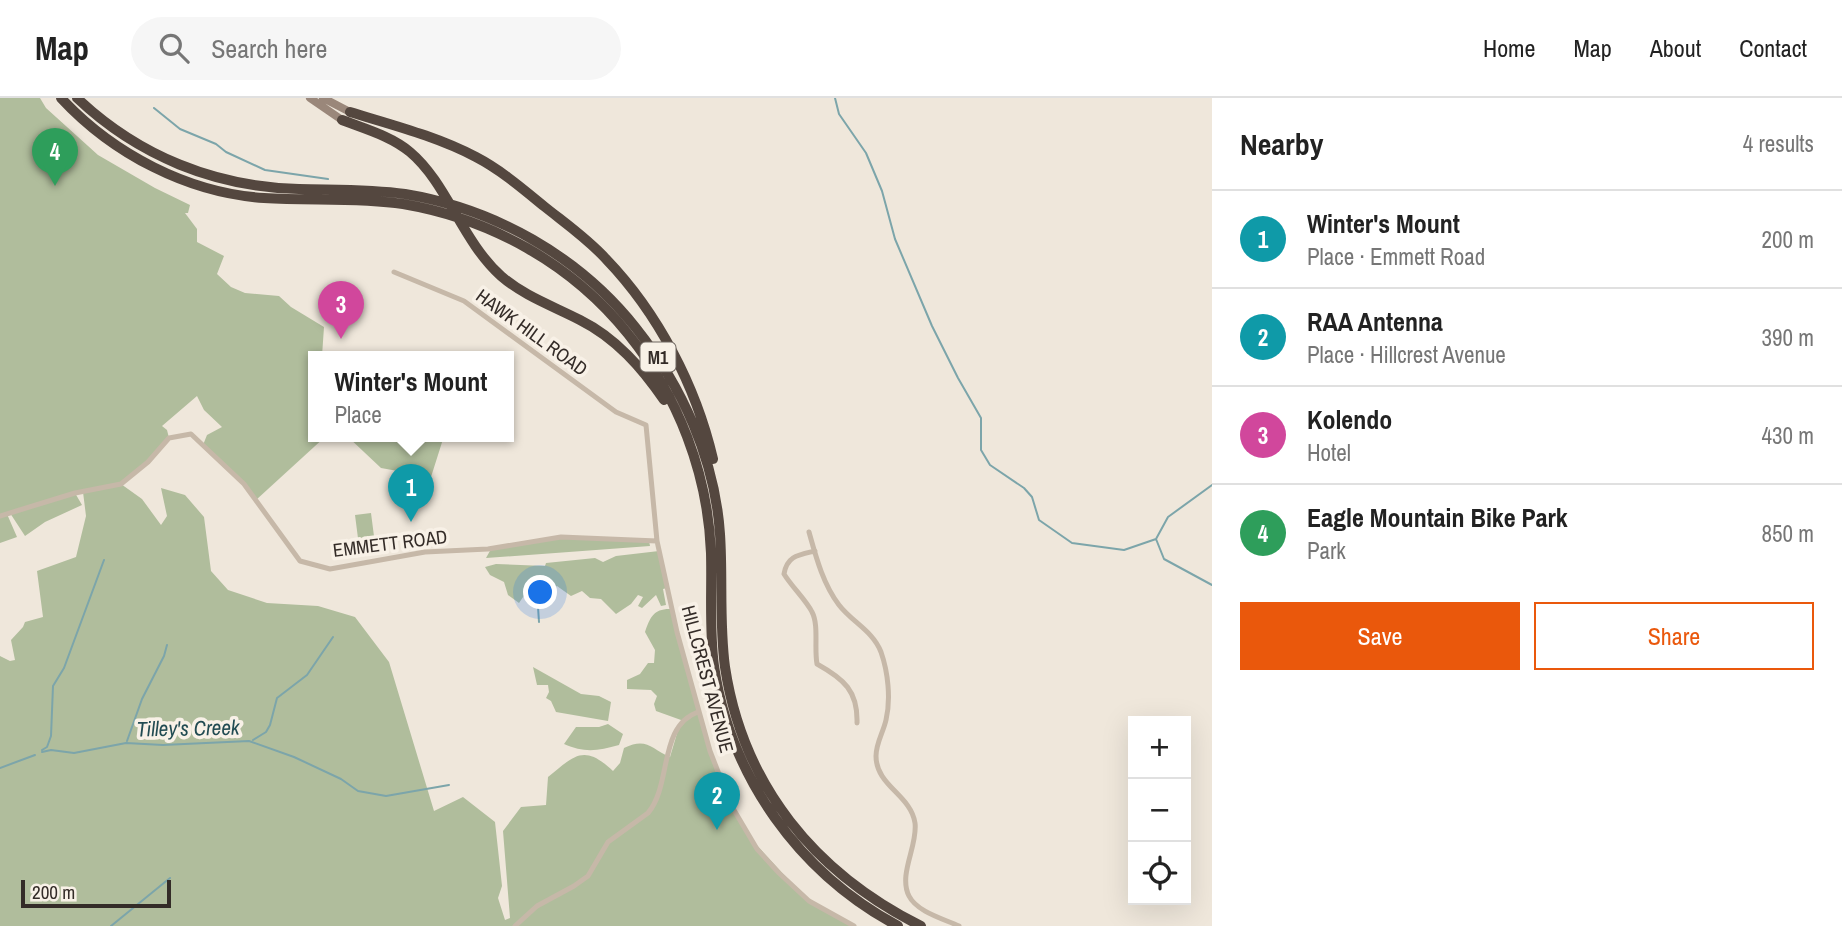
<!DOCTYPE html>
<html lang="en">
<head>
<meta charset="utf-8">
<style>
	body { margin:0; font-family:"Archivo Narrow",sans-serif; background:#f6f6f6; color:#222 }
	.controls { position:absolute; right:21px; bottom:21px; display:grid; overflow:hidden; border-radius:0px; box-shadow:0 7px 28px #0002 }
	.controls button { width:63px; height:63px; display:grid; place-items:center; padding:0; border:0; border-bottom:2px solid #e0e0e0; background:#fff; color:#222; font:35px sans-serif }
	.scale { position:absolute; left:21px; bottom:18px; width:150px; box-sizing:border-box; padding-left:7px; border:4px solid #342c28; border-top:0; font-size:19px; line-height:24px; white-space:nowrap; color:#342c28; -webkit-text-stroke:5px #f8f1e7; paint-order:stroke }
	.you { position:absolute; left:541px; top:495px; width:24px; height:24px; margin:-18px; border:5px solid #fff; border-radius:50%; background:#1a73e8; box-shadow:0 0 0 10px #1a73e833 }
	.badge { display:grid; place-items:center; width:46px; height:46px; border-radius:50%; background:#ea580c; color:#fff; font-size:23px; font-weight:700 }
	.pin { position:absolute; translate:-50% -58px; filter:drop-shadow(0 2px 4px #0008) }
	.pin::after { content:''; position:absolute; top:37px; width:24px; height:21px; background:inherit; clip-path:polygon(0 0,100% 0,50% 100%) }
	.popup { position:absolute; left:308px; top:253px; width:206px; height:91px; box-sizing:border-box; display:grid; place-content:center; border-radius:0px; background:#fff; filter:drop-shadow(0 2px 5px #0005); font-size:23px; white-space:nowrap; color:#767676 }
	.popup b { font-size:26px; color:#222 }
	.popup::after { content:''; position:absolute; left:50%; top:100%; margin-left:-14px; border:14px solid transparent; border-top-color:#fff }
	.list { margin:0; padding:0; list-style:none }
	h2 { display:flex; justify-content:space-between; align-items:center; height:91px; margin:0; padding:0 28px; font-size:30px }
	h2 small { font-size:23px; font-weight:400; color:#767676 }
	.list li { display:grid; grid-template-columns:46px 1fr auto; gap:21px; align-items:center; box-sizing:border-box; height:98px; padding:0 28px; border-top:2px solid #e0e0e0 }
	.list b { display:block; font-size:26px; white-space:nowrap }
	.list p { margin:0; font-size:23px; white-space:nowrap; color:#767676 }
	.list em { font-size:23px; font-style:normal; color:#767676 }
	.actions { display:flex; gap:14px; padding:21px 28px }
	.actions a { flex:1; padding:16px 0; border:2px solid #ea580c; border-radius:0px; text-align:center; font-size:24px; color:#ea580c }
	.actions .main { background:#ea580c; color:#fff }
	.icon { flex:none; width:38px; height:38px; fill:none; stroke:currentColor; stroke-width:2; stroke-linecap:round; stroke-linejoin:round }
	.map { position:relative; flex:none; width:1212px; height:828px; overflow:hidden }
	header { display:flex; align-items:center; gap:42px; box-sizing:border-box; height:98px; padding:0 35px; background:#fff; border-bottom:2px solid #e0e0e0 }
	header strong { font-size:33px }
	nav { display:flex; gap:38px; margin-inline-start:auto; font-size:24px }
	.search { width:490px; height:63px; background:#f6f6f6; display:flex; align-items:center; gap:18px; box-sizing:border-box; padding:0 24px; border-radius:38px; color:#767676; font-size:26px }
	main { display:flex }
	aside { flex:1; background:#fff }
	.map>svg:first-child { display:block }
</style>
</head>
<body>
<header>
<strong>Map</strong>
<div class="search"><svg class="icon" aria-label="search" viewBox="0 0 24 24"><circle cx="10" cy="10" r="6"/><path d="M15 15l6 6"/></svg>Search here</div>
<nav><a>Home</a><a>Map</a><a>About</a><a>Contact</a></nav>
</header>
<main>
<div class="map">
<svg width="1212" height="828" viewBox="0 0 1212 828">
	<rect width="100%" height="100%" fill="#efe7db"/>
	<path fill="#b0bd9c" d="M0 0H40L46 10 98 57 155 90 190 107 188 115H185L197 131V144L224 158 217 176 231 189 245 195 279 198 291 209 324 229 322 258H313V338H326L256 402 244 386 203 347 207 337 222 329 204 312 197 298 162 328 167 332 169 340 148 364 121 386 142 401 161 427 167 418 161 390 185 397 204 419 211 473 228 492 267 505 318 508 355 519 389 564 434 713 463 699 495 724 502 788 498 800 505 822 510 820 503 733 521 709 546 707 548 679C575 657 584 646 613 673L620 665 624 650C647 639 651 651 670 659L681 622 656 613 654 606 657 598 651 592 627 591V582L640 576 648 565H654L655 552 645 534C650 519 654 510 672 511L698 614 731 707 752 742 808 803 854 828H0V558L10 563 15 562 11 542 23 529 25 524 43 519 37 473 76 459 86 418 83 394 75 395 82 407 45 424 25 438 10 415 7 416 17 439 0 445Z
		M347 338H444L431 379 381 370Z
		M371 415 375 446 359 448 355 417Z
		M561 439 649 443 650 448 486 460 491 451Z
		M659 453 667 490 663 491 666 507 661 508 656 497 642 510 638 508 643 499 638 497 631 506 616 516 601 501 590 500 582 493 571 498 557 488 545 493 540 486H532L519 505 508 497 504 484 490 477 485 469 496 466 545 468 546 465 595 460 603 464 616 458Z
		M533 569 581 596 599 598 611 604 608 623 556 614 551 603 546 600 549 594 548 587H537Z
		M608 626 623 636 619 647C598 653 584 655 564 646L576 629H599Z"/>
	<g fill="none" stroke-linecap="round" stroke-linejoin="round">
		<path stroke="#7ca5aa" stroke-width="2" d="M835 0 839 16 866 55 882 93 895 141 932 228 958 280 981 320V352L990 367 1024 390 1032 399 1039 422 1072 445 1124 452 1156 441 1168 419 1212 387
			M154 10 180 31 216 46 226 54 265 72 328 81
			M1156 441 1164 461 1212 487
			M538 509 539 524
			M253 642 266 634 270 627 277 600 307 577 333 539
			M127 643 142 601 164 558 167 547
			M42 652 47 649 51 638 53 588 64 570 104 462
			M42 654 51 652 74 655 126 645 163 647 249 643 294 659 341 681 358 693 386 698 449 687
			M0 670 35 657
			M111 828 170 780"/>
		<path stroke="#c6b8a8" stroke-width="5" d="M394 174 464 203 616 314 646 327 657 443 677 534 710 653 731 707 757 751 779 775 809 803 854 828
			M0 418 75 395 121 386 148 364 169 340 191 336 244 386 300 463 330 471 425 454 488 451 561 439 657 443
			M809 434C816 459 823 486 839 507 852 524 873 533 881 554 888 574 891 601 886 622 883 635 876 645 876 658 876 688 911 697 915 725 918 748 898 776 909 798 917 814 944 821 959 828
			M815 453C798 457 787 458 784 476 792 489 806 502 812 514 819 527 814 550 817 566 844 581 858 593 857 625
			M515 828 537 808 574 788 588 778 608 744 648 715C672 687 658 628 698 614"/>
		<path stroke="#9a877a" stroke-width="8" d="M310 0 342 22
			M323 0 350 14"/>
		<path stroke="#54473f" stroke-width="10" d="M61 0C113 56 188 95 264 100 311 103 357 99 403 106 491 121 572 166 628 236 678 298 708 375 711 455 712 493 709 530 714 568 730 679 799 775 898 828
			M77 0C138 58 215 89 299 91 335 92 370 91 405 96 495 111 579 158 636 230 682 288 715 361 720 436 723 480 719 525 725 569 743 688 815 775 921 828
			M350 14C392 27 436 38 476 59 501 72 523 91 545 109 565 125 588 141 606 161 658 215 696 288 713 361
			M342 22C365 31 391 38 410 54 447 85 462 143 501 178 524 198 553 208 580 222 616 240 642 270 664 302"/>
	</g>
	<g text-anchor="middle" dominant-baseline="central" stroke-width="7" stroke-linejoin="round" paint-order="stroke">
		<rect fill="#f8f1e7" stroke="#6f6761" stroke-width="2" x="640.5" y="244.5" width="35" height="29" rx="5"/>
		<g font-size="18" font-weight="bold" fill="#342c28">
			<text x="658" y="259">M1</text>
		</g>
		<g font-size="19" fill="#342c28" stroke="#f8f1e7">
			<text transform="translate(532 234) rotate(36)">HAWK HILL ROAD</text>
			<text transform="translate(390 445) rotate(-7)">EMMETT ROAD</text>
			<text transform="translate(708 581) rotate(75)">HILLCREST AVENUE</text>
		</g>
		<g font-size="21" font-style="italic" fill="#214b52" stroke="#f8f1e7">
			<text transform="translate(188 630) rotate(-1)">Tilley's Creek</text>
		</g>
	</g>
</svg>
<div class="controls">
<button>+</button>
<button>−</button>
<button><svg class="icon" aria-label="locate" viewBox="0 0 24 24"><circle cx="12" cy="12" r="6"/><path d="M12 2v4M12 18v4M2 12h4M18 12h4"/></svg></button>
</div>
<div class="scale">200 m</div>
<div class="you"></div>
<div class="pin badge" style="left:411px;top:424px;background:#0f9aa8">1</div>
<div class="popup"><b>Winter's Mount</b>Place</div>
<div class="pin badge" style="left:717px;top:732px;background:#0f9aa8">2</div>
<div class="pin badge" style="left:341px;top:241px;background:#d1479c">3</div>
<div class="pin badge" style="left:55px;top:88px;background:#2e9e5b">4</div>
</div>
<aside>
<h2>Nearby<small>4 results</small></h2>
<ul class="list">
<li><span class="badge" style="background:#0f9aa8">1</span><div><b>Winter's Mount</b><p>Place · Emmett Road</p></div><em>200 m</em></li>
<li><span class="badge" style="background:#0f9aa8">2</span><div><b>RAA Antenna</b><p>Place · Hillcrest Avenue</p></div><em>390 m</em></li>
<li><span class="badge" style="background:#d1479c">3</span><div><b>Kolendo</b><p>Hotel</p></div><em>430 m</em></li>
<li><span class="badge" style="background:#2e9e5b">4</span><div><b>Eagle Mountain Bike Park</b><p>Park</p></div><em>850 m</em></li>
</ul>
<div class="actions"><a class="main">Save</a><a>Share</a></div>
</aside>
</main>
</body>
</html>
